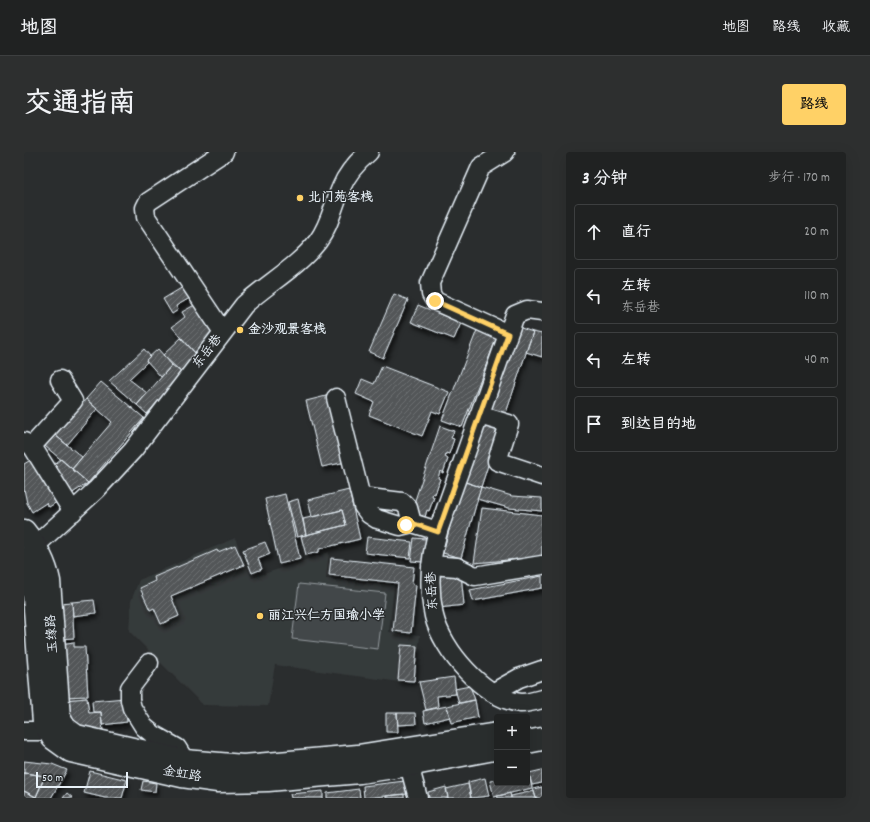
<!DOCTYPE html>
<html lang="zh">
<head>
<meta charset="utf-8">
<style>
	body { margin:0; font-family:Dekko,"LXGW WenKai TC",sans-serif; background:#2d2f2f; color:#f1f3f6 }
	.controls { position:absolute; right:12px; bottom:12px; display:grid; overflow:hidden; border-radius:4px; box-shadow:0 4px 16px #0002 }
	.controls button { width:36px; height:36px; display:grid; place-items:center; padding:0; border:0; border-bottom:1px solid #3d3f40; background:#202222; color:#f1f3f6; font:20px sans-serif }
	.scale { position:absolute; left:12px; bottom:10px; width:92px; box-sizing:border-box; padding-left:4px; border:2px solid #e8f1f8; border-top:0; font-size:11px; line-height:14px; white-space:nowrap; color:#e8f1f8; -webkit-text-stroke:3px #2a2d2e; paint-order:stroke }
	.stop { position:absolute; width:12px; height:12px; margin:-9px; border:3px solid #ffd166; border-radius:50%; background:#fff }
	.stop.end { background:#ffd166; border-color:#fff; box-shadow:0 1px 4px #0008 }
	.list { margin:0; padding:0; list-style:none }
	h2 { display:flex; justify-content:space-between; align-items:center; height:52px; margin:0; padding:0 16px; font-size:17px }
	h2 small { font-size:13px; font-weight:400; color:#a2a4a5 }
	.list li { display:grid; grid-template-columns:26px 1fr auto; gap:12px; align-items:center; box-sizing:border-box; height:56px; margin:0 8px 8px; padding:0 8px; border:1px solid #3d3f40; border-radius:4px }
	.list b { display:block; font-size:15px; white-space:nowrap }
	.list p { margin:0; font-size:13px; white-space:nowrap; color:#a2a4a5 }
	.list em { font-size:13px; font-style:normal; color:#a2a4a5 }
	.icon { flex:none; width:22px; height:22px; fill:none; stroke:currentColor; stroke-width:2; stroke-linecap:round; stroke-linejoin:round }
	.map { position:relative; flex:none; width:518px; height:646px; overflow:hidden; border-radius:4px }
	header { display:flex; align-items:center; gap:24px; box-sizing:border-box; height:56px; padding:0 20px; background:#202222; border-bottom:1px solid #3d3f40 }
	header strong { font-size:19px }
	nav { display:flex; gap:22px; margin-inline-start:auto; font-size:14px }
	.intro { display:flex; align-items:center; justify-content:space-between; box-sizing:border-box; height:96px; padding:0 24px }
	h1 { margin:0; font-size:28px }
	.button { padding:10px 18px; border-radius:4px; background:#ffd166; color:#111; font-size:14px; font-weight:700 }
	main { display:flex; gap:24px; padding:0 24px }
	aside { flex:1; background:#202222; border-radius:4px; box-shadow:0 4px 16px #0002 }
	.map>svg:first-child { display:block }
</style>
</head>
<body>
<header>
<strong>地图</strong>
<nav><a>地图</a><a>路线</a><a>收藏</a></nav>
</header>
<div class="intro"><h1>交通指南</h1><a class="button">路线</a></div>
<main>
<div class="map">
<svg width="518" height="646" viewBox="0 0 518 646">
	<defs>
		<pattern id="building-hatch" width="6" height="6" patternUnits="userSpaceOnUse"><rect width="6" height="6" fill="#535759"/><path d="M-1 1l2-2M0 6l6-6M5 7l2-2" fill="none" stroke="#6c7072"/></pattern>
		<filter id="shadow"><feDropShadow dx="2.5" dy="4.5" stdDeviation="2" flood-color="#0009"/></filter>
	</defs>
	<rect width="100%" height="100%" fill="#2a2d2e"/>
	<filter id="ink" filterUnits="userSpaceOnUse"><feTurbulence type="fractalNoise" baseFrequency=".025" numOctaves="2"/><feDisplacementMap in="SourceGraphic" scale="8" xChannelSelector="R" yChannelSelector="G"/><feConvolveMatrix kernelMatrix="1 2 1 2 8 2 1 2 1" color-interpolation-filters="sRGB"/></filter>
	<g filter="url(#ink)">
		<path fill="#363a3b" d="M211 386 228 426 305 400 302 427 370 433 365 480 396 483 391 532 251 513 244 554 179 553 105 479 107 449 115 428Z"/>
		<path fill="#424648" stroke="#959ca0" d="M275 432 361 441 354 497 268 487Z"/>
		<path fill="url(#building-hatch)" stroke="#e8f1f8" filter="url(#shadow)" d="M164 132 171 143 152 154 154 158 148 162 139 147Z
			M370 142 384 148 359 206 345 200Z
			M176 150 192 178 173 203 148 175 161 165 158 160Z
			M394 153 437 171 430 187 387 170Z
			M491 174 509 180 481 264 463 258Z
			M453 178 473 185 438 275 418 268Z
			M509 180 518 182V205L502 200Z
			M157 186 173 203 158 221 139 203Z
			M120 197 126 204 122 208 123 210 105 227 123 241 113 253 85 229Z
			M134 197 148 213 137 225 122 208Z
			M148 213 158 221 123 262 113 253Z
			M358 214 425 240 416 262 408 259 398 284 345 263 350 250 332 242 338 227 350 232Z
			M77 230 120 266 64 331 48 317 88 270 62 247Z
			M306 243 322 310 298 315 282 249Z
			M62 247 73 257 43 293 31 283Z
			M457 273 475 279 457 335 438 329Z
			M416 274 430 279 427 286 430 287 425 302 422 301 421 305 424 307 419 321 416 319 414 326 416 327 411 342 409 341 408 344 410 345 405 359 403 358 401 365 387 360Z
			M31 283 58 305 48 317 21 294Z
			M10 306 36 348 25 355 22 351 8 360 3 351 0 337V312Z
			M37 307 64 331 47 342 28 314Z
			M438 329 457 335 437 406 419 401Z
			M457 335 488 344 518 346V359L485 356 453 347Z
			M325 338 336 387 295 397V400L282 403 277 384 322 373 318 358 288 365 284 348Z
			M261 342 276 407 255 412 241 347Z
			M274 347 282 383 273 385 264 350Z
			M458 356 518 363V405L450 411Z
			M318 358 322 373 282 383 279 367Z
			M343 385 388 390 386 406 341 401Z
			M390 386 402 387 399 410 387 409Z
			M241 390 246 402 234 407 238 417 228 421 219 398Z
			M211 393 220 413 147 444 155 464 137 472 130 456 126 458 116 436 131 429 130 425 193 398 194 400Z
			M307 406 390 415 388 432 392 433 387 481 369 479 374 431 305 423Z
			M437 422 440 453 415 456 412 424Z
			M518 424V436L449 449 446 438Z
			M70 448 72 461 49 464 48 450Z
			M48 450 50 486 36 487 34 451Z
			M50 490V495H61L64 544 39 545 36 492Z
			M377 493 393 494 390 529 374 528Z
			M430 525 432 542 413 544 414 555 402 558 395 530Z
			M446 534 451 548 435 551 431 537Z
			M63 546 65 561 77 560 79 580 49 574 40 548Z
			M101 546 103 570 78 573 77 560H69L68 549Z
			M451 548 454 565 427 571 423 554Z
			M423 554 426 565 401 571 399 559Z
			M362 561H373L374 580H362Z
			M373 561H391L392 572 374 573Z
			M0 609 28 612 43 618 27 646H0V639L12 645 21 624 0 621Z
			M518 618V631L508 633 505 621Z
			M66 619 103 628 98 646H81L60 641Z
			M0 621 21 624 12 645 0 639Z
			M503 621H505L508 636 470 645 466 629 473 628V631H503Z
			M461 626 465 644 447 646 444 630Z
			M119 629 132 631 131 640 117 638Z
			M381 629 383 642 340 646 339 634Z
			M444 632 447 646H424L422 637Z
			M422 635 424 646H405L404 640Z
			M518 635V646H512L509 637Z
			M335 637 336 646H303V641Z
			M299 639V646H267L266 642Z
			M510 639 512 646H487V644Z
			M43 641 49 646H39Z
			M486 641 487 646H474L473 644Z
			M380 642V646H362V644Z"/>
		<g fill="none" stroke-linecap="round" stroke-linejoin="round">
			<g stroke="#e8f1f8" stroke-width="21">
				<path id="minor" d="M481 0 457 15 406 131 407 142 411 149 484 182
					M518 160 503 158 491 163 415 376C406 404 404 435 410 464 418 498 460 547 497 551 504 551 511 549 518 547
					M199 180 122 65 121 56 124 50 200 0
					M312 246 339 354 345 362 353 367 376 374 388 371 414 379
					M455 263 485 272 473 309 518 324
					M0 290 8 294 49 360
					M8 294 49 249 36 228
					M337 345 378 350 384 356 388 371
					M11 394 72 338 109 298 220 153C244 131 274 115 294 89 306 73 309 54 317 36 323 21 333 10 345 0
					M407 413 433 415 451 424 518 413
					M125 511 106 536V548L108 556 120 575 130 583 153 596 161 609
					M470 540 495 526 518 518
					M0 579H24
					M390 612 388 624 394 646"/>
			</g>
			<g stroke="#e8f1f8" stroke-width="25">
				<path id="major" d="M0 379C13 395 21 410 25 429L35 566 41 576 52 584 161 609 219 614 334 604 473 582
					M0 406 9 432 20 570 29 586 47 599 158 624 194 629 244 628 336 620 390 612 470 597
					M503 590 518 587"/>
			</g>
			<use href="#minor" stroke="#2a2d2e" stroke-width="18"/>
			<use href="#major" stroke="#2a2d2e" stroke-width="22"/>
		</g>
	</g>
	<g fill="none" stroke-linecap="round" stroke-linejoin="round" filter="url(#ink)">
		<path stroke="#ffd166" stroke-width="5" d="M382 373 388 371 414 380 484 182 411 149"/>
	</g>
	<g fill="#ffd166" stroke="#2a2d2e" stroke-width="1.5">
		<circle cx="276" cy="46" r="4"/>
		<circle cx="216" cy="178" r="4"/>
		<circle cx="236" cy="464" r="4"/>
	</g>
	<g text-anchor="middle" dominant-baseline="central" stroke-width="3" stroke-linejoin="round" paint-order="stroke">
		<g font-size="13" font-weight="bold" fill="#e8f1f8" stroke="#2a2d2e" text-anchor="start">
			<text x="284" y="46">北门苑客栈</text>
			<text x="224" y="178">金沙观景客栈</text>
			<text x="244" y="464">丽江兴仁方国瑜小学</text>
		</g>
		<g font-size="13" fill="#e8f1f8" stroke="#2a2d2e">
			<text transform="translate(184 200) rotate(-52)">东岳巷</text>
			<text transform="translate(409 439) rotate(-93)">东岳巷</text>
			<text transform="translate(29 482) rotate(-94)">玉缘路</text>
			<text transform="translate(158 623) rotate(10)">金虹路</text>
		</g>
	</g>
</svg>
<div class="controls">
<button>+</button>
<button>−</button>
</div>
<div class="scale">50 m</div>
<div class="stop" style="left:382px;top:373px"></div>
<div class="stop end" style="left:411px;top:149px"></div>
</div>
<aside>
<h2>3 分钟<small>步行 · 170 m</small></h2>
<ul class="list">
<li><svg class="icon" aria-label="ahead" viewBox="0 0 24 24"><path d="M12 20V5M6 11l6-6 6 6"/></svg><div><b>直行</b></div><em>20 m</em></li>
<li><svg class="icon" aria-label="left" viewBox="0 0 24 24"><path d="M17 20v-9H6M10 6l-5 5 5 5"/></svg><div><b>左转</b><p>东岳巷</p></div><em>110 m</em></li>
<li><svg class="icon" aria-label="left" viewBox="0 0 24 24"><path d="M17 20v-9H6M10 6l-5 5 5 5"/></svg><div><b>左转</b></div><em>40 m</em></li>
<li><svg class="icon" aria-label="arrive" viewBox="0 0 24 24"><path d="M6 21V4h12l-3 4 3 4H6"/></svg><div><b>到达目的地</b></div></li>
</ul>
</aside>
</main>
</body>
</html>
